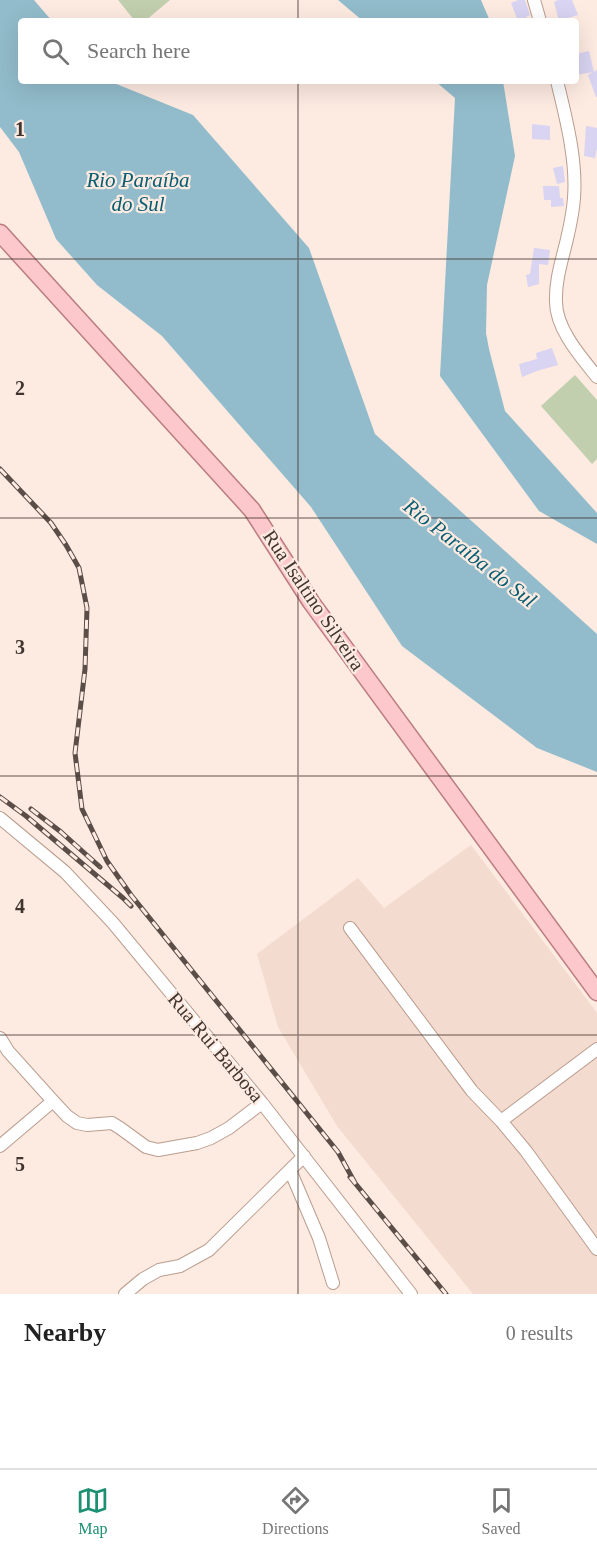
<!DOCTYPE html>
<html lang="en">
<head>
<meta charset="utf-8">
<style>
	body { margin:0; font-family:Georgia,serif; background:#f2f2f2; color:#222 }
	.list { margin:0; padding:0; list-style:none }
	h2 { display:flex; justify-content:space-between; align-items:center; height:78px; margin:0; padding:0 24px; font-size:26px }
	h2 small { font-size:20px; font-weight:400; color:#767676 }
	.icon { flex:none; width:33px; height:33px; fill:none; stroke:currentColor; stroke-width:2; stroke-linecap:round; stroke-linejoin:round }
	.map { position:relative; flex:none; width:597px; height:1294px; overflow:hidden }
	.search { position:absolute; background:#fff; box-shadow:0 6px 24px #0002; left:18px; right:18px; top:18px; height:66px; display:flex; align-items:center; gap:15px; box-sizing:border-box; padding:0 21px; border-radius:6px; color:#767676; font-size:22px }
	.sheet { height:174px; background:#fff }
	nav { display:flex; justify-content:space-around; align-items:center; box-sizing:border-box; height:84px; border-top:2px solid #e0e0e0; background:#fff; font-size:16px; color:#767676 }
	nav a { display:grid; justify-items:center; gap:3px }
	nav .on { color:#1c9072 }
	.map>svg:first-child { display:block }
</style>
</head>
<body>
<div class="map">
<svg width="597" height="1294" viewBox="0 0 597 1294">
	<rect width="100%" height="100%" fill="#fdeae1"/>
	<path fill="#f3dbcf" d="M471 845 597 1013V1294H473L337 1126 278 1027 257 954 358 878 384 908Z"/>
	<path fill="#c1cfae" d="M118 0H170L145 21H135Z
		M575 375 597 400V459L592 464 541 406Z"/>
	<path fill="#92bccb" d="M0 0H34L52 21H21V81H109L193 115 309 248 375 434 597 634V772L537 748 402 646 311 507 162 336 97 285 56 239 19 152 0 127Z
		M338 0H481L490 21H363Z
		M435 81H503L515 156 487 285 486 333 489 349 505 411 597 513V544L539 511 440 376 455 98Z"/>
	<path fill="#d8d4f1" d="M518 0H525L530 15 526 17 528 21H518L511 3Z
		M558 0H572L578 15 559 21 554 2Z
		M589 51 594 72 576 75V54Z
		M597 70V97H596L588 75Z
		M532 124 550 126V140L532 139Z
		M586 126 597 128V148L595 158 584 156Z
		M563 166 565 182 557 184 553 168Z
		M543 186H559L560 198H563L564 206 551 207V200H544Z
		M534 248 550 250 548 265 539 264V284L528 287 526 275 530 274Z
		M552 348 558 365 537 371 522 377 519 364 537 359 536 353Z"/>
	<g fill="none" stroke-linecap="round" stroke-linejoin="round">
		<g stroke="#ba9d8f" stroke-width="14">
			<path id="minor" d="M534 0 540 21
				M557 81C566 118 577 160 574 198 573 212 570 226 567 239 562 260 555 281 556 302 556 329 581 357 597 377
				M0 818 65 872 113 923 262 1103 411 1294
				M350 928 472 1091 501 1121 597 1049
				M0 1038 8 1051 53 1101 67 1116 77 1123 87 1125 112 1123 120 1128 146 1147 158 1150 197 1143 211 1138 229 1128 262 1103
				M501 1121 526 1151 597 1249
				M0 1146 53 1101
				M290 1170 319 1238 333 1283
				M125 1294 143 1279 159 1270 180 1266 209 1250 304 1156"/>
		</g>
		<g stroke="#bb7c7e" stroke-width="19">
			<path id="major" d="M0 233 252 510 311 602 597 992"/>
		</g>
		<use href="#minor" stroke="#fff" stroke-width="12"/>
		<use href="#major" stroke="#fdc8cb" stroke-width="16"/>
		<g stroke="#5b4e48" stroke-width="5">
			<path id="rail" d="M0 469 51 523 66 545 79 568 87 608 85 669 75 753 82 809 107 861 131 895 338 1152 355 1183
				M0 797 26 816 123 898 131 906
				M31 809 61 832 100 867
				M350 1177 446 1294"/>
		</g>
		<use href="#rail" stroke="#fdeae1" stroke-width="3" stroke-dasharray="9" stroke-linecap="butt"/>
	</g>
	<path fill="none" stroke="#41352f" stroke-width="1.5" stroke-opacity="0.55" d="M298 0V21M298 81V1294M0 259H597M0 518H597M0 776H597M0 1035H597"/>
	<g text-anchor="middle" dominant-baseline="central" stroke-width="4.5" stroke-linejoin="round" paint-order="stroke">
		<g font-size="20" fill="#41352f" stroke="#fdeae1">
			<text transform="translate(314 600) rotate(56)">Rua Isaltino Silveira</text>
			<text transform="translate(216 1047) rotate(50)">Rua Rui Barbosa</text>
		</g>
		<g font-size="21" font-style="italic" fill="#075e74" stroke="#fdeae1">
			<text x="138" y="180">Rio Paraíba<tspan x="138" dy="24">do Sul</tspan></text>
			<text transform="translate(470 553) rotate(38)">Rio Paraíba do Sul</text>
		</g>
	</g>
	<g font-size="20" text-anchor="middle" font-weight="bold" fill="#41352f" stroke="#fdeae1" stroke-width="4.5" stroke-linejoin="round" paint-order="stroke">
		<text x="20" y="136">1</text>
		<text x="20" y="395">2</text>
		<text x="20" y="654">3</text>
		<text x="20" y="913">4</text>
		<text x="20" y="1171">5</text>
	</g>
</svg>
<div class="search"><svg class="icon" aria-label="search" viewBox="0 0 24 24"><circle cx="10" cy="10" r="6"/><path d="M15 15l6 6"/></svg>Search here</div>
</div>
<section class="sheet">
<h2>Nearby<small>0 results</small></h2>
<ul class="list">
</ul>
</section>
<nav>
<a class="on"><svg class="icon" aria-label="map" viewBox="0 0 24 24"><path d="M3 6l6-2 6 2 6-2v14l-6 2-6-2-6 2zM9 4v14M15 6v14"/></svg>Map</a>
<a><svg class="icon" aria-label="directions" viewBox="0 0 24 24"><path d="M12 3l9 9-9 9-9-9zM9 14v-3h6M13 9l2 2-2 2"/></svg>Directions</a>
<a><svg class="icon" aria-label="saved" viewBox="0 0 24 24"><path d="M7 4h10v16l-5-4-5 4z"/></svg>Saved</a>
</nav>
</body>
</html>
